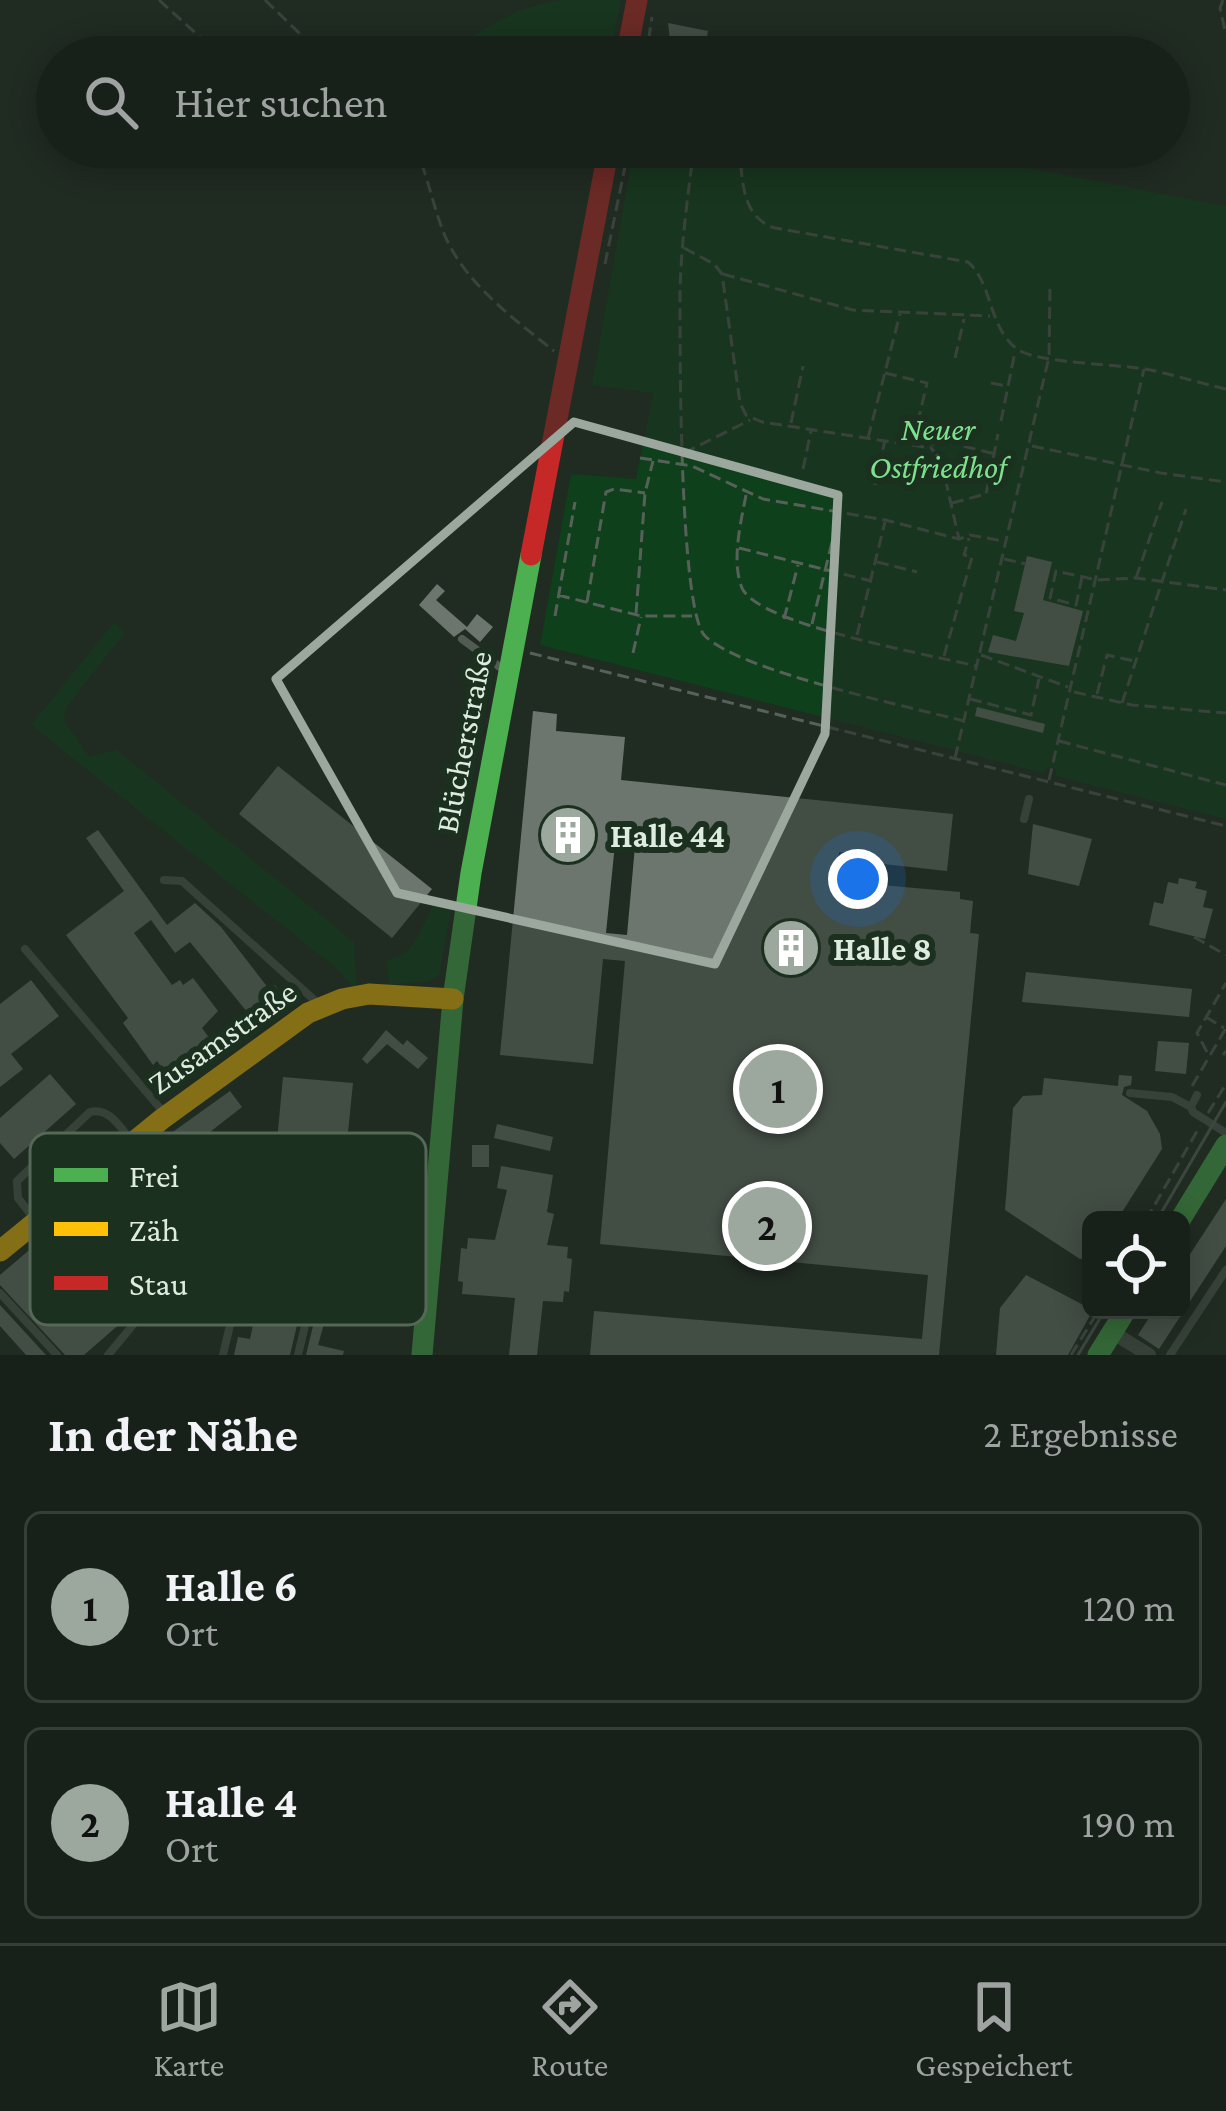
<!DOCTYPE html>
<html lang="de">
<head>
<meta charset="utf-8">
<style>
	body { margin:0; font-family:"Crimson Pro",serif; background:#212823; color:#f1f3f6 }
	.controls { position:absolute; right:36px; bottom:36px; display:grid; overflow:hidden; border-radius:18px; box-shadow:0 6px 30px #0003 }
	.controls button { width:108px; height:108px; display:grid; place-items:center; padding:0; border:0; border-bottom:3px solid #363e39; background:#18201a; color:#f1f3f6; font:60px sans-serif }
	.you { position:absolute; left:858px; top:879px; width:42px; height:42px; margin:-30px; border:9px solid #fff; border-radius:50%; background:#1a73e8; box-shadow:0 0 0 18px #1a73e833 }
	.badge { display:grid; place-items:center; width:78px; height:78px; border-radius:50%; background:#9ca89e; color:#111; font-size:39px; font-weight:700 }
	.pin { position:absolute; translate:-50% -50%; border:6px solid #fff; box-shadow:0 3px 12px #0006 }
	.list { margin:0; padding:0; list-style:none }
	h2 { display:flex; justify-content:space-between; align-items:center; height:156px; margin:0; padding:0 48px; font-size:51px }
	h2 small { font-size:39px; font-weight:400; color:#9fa3a2 }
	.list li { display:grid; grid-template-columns:78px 1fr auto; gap:36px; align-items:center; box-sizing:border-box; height:192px; margin:0 24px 24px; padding:0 24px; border:3px solid #363e39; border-radius:18px }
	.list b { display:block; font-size:45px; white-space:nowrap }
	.list p { margin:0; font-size:39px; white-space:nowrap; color:#9fa3a2 }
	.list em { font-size:39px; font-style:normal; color:#9fa3a2 }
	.icon { flex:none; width:66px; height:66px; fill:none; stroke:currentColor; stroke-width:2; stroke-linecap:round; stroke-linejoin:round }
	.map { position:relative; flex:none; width:1226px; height:1355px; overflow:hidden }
	.search { position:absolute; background:#18201a; box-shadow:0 6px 30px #0003; left:36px; right:36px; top:36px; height:132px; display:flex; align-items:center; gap:30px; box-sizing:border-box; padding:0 42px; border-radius:66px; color:#9fa3a2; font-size:45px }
	.sheet { height:588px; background:#18201a }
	nav { display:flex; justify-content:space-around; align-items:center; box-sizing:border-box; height:168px; border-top:3px solid #363e39; background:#18201a; font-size:33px; color:#9fa3a2 }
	nav a { display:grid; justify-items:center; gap:6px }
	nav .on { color:#9ca89e }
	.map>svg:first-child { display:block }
</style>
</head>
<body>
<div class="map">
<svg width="1226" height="1355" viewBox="0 0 1226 1355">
	<rect width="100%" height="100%" fill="#202b22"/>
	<path fill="#0e401b" d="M563 0H621L610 57H488L460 47C492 20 522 6 563 0Z
		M634 147H919L1226 206V819L1056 776V768L1046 767 1044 773 540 645 571 474 636 479 653 393 592 385Z
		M114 622 125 632 66 708 64 721 89 756 117 750 354 942 357 985 353 987 337 969 31 725Z
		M440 897 452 905 439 975 430 981 389 985 386 960C421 956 420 918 440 897Z"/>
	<path fill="#6c766e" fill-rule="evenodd" d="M668 23 708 31 703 57H672Z
		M1027 556 1052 562 1043 600 1083 611 1069 666 988 652 993 635 1016 641 1024 613 1014 611Z
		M437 584 445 591 436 600 467 627 477 614 493 627 480 642 465 629 454 637 419 605Z
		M977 707 1045 724 1043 733 975 716Z
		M533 711 557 714 556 731 625 737 621 780 953 814 947 871 865 862 866 855 839 852 836 881 960 892V899L973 901 970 933 979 934 939 1355H590L594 1311 922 1339 928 1275 600 1244 625 961 603 959 593 1064 500 1055ZM615 844 635 846 627 935 606 933Z
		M278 766 432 889 392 938 239 814Z
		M1033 824 1092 839 1079 886 1028 874Z
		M98 830 167 925 195 903 221 927 269 989 275 985 287 1001 257 1024 190 942 175 953 151 920 134 933 172 985 180 980 183 985 193 978 218 1011 202 1028 212 1042 194 1055 201 1064 174 1084 157 1061 153 1065 123 1023 128 1018 66 935 124 891 86 838Z
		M1179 878 1197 882 1195 888 1207 891 1203 907 1213 909 1205 939 1149 925 1154 902 1163 904 1168 882 1178 884Z
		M1026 972 1192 989 1189 1017 1022 1002Z
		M31 980 59 1016 11 1054 23 1069 0 1087V1004Z
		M386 1030 403 1045 407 1040 428 1058 418 1069 387 1044 367 1064 362 1059Z
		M1158 1041 1189 1043 1186 1074 1155 1071Z
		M50 1074 76 1104 14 1159 0 1143V1118Z
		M1119 1075 1132 1076 1131 1085 1124 1087 1122 1095 1147 1111 1160 1134 1162 1149 1117 1220H1091V1258L1080 1259 1005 1210 1013 1108 1023 1096 1042 1095 1044 1078 1118 1086Z
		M283 1077 353 1083 348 1132 373 1134 372 1148 401 1151 400 1165H345L343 1185 395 1189 388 1265H392L390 1286 354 1282 356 1262 336 1261 335 1277 265 1269Z
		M230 1091 242 1107 210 1132 218 1142 188 1165 212 1197 175 1227 157 1237 150 1229 127 1247 141 1266 131 1274 80 1209 99 1194 107 1203 103 1206 124 1232 147 1213 118 1193 124 1185 129 1188 142 1169 135 1159Z
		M497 1124 553 1137 550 1151 494 1138Z
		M472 1145H489V1167H472Z
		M501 1166 553 1175 547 1212 554 1214 547 1245 568 1247 567 1258 572 1259 569 1292 564 1291 563 1302 543 1301 537 1355H509L515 1298 462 1294 463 1282 458 1281 461 1248 467 1249 468 1238 495 1240 507 1190 497 1188Z
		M1226 1199V1246L1159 1349 1138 1335 1154 1310H1181V1268Z
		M62 1222 122 1296 123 1302 114 1310 123 1321 84 1355H65L0 1285V1275Z
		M1026 1275 1093 1310 1068 1355H996L1000 1308Z
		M254 1285 304 1295 290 1355H234L238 1337 250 1339 254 1320 244 1312Z
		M0 1305 46 1355H26L0 1326Z
		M314 1322 324 1324 318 1345 344 1351 343 1355H306Z"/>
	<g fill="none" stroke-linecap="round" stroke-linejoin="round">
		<path stroke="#576159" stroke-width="3" stroke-dasharray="12 6" stroke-linecap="butt" d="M159 0 222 57
			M265 0 324 57
			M1223 0 1220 8 1226 35
			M646 57 652 17
			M415 147C428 176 433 207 445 236 466 284 514 319 554 351
			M694 147C688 195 681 244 680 292 680 343 679 610 705 636 740 671 910 707 964 721
			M739 147C743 178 740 217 775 228L968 262C993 284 988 327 1017 349 1035 363 1117 364 1145 369 1172 374 1199 383 1226 389
			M684 248 714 264 722 274 740 403 746 415 762 422 931 448 941 460 959 539
			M605 264 629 147
			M723 274 853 310 990 316
			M955 358 964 319
			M885 373 927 383 913 443
			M991 383 1007 386
			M1001 421 1015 352
			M791 423 803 366
			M868 438 900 314
			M929 445 943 441 995 454
			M1032 446 1161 473 1226 482
			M684 453 750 420
			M640 458 692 466 763 499 885 520 959 539 970 535 1003 541
			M803 469 811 431
			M875 485 885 440
			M746 495C741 522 731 561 742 588 758 625 932 655 976 666
			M952 503 986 494 998 434
			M739 548 871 581
			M1004 559 1026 564
			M877 562 917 572
			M1082 577 1076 605 1050 598 1056 571 1097 580 1136 578 1226 590
			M1136 578 1162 502
			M558 595 641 616H692
			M587 602 606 492 614 489 645 493
			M636 614 645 493 653 461
			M555 616 575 502
			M784 619 798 565
			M812 624 834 534
			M857 635 885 522
			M530 653 1226 826
			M633 653 641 617
			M981 655 1068 687
			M944 656 972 557 964 555 969 538
			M1074 692 1132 705 1226 713
			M1097 694 1107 655 1134 661
			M970 699 1031 715 1039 679
			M1122 703 1186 509
			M1059 741 1226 785
			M955 758 1049 357 1050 285
			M1049 780 1144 369
			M1194 937 1226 955
			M1206 1017 1224 1028
			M1207 1052 1197 1033 1226 983
			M1223 1055 1226 1051
			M1192 1086 1226 1028
			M1208 1113 1226 1084
			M1146 1220 1200 1126
			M1181 1248 1190 1234
			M1071 1355 1099 1310"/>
		<path stroke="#515b52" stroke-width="8" d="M462 639 508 673
			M1024 819 1029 799
			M164 880 182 881 321 1006
			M25 949 165 1114
			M1130 1093 1172 1097 1191 1107
			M1197 1095 1191 1107 1193 1112 1226 1133
			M60 1205 130 1293 133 1325 108 1355
			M32 1216 18 1198 17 1181 90 1112C109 1107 120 1127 131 1140
			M244 1273 314 1288 298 1355
			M0 1293 57 1355
			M313 1295 424 1309
			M223 1355 268 1162
			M1170 1355 1226 1270"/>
		<path stroke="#515b52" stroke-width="14" d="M1112 1332 1149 1355"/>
		<path stroke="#4caf50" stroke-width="21" d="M1180 1220 1226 1145
			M422 1355 453 999 471 873 531 555
			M1098 1355 1126 1310"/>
		<path stroke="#ffc107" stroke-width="21" d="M0 1251 162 1119 308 1013 342 999 369 994 453 999"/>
		<path stroke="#c62828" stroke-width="21" d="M626 57 637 0
			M531 555 609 147"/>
		<path stroke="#5d665e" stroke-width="3" d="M1157 1220 1226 1102
			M1078 1355 1105 1310"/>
	</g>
	<path d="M0 0H1226V1355H0ZM574 422 838 495 825 734 715 964 397 893 276 679Z" fill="#202b22" fill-opacity=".55" fill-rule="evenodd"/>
	<path fill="none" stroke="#9ca89e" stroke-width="9" stroke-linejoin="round" d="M574 422 838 495 825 734 715 964 397 893 276 679Z"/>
	<defs>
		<g id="building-disc" transform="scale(3)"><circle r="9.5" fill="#9ca89e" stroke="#1b301e"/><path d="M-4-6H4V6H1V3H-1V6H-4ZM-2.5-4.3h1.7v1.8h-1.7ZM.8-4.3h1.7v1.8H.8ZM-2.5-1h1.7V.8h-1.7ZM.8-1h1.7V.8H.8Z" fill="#fff"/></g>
	</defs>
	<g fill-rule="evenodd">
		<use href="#building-disc" x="568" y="835"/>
		<use href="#building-disc" x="791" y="948"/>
	</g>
	<g text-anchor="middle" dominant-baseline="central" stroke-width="12" stroke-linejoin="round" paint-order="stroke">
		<g font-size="33" font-style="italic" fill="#7ee18e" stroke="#1b301e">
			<text x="938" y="428">Neuer<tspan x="938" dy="38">Ostfriedhof</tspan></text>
		</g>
		<g font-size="33" fill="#deece0" stroke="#1b301e">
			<text transform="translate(463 742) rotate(-79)">Blücherstraße</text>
			<text transform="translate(222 1037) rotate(-35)">Zusamstraße</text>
		</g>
		<g font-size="33" font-weight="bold" fill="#deece0" stroke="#1b301e" text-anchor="start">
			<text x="610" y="835">Halle 44</text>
			<text x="833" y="948">Halle 8</text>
		</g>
	</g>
	<rect x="30" y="1133" width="396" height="192" rx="18" fill="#1b301e" stroke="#566858" stroke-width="3"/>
	<rect x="54" y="1168" width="54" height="14" fill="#4caf50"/>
	<rect x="54" y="1222" width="54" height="14" fill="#ffc107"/>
	<rect x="54" y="1276" width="54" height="14" fill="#c62828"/>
	<g font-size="33" fill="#deece0">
		<text x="129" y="1187">Frei</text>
		<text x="129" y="1241">Zäh</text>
		<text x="129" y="1295">Stau</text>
	</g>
</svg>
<div class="controls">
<button><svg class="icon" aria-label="locate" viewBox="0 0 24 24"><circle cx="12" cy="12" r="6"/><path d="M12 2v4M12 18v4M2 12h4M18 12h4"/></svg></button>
</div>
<div class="you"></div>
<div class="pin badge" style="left:778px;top:1089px">1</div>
<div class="pin badge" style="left:767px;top:1226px">2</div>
<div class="search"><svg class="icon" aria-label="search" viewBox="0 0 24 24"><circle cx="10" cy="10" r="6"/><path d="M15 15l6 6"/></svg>Hier suchen</div>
</div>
<section class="sheet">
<h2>In der Nähe<small>2 Ergebnisse</small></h2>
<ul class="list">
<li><span class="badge">1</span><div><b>Halle 6</b><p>Ort</p></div><em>120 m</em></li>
<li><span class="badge">2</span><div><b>Halle 4</b><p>Ort</p></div><em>190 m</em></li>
</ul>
</section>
<nav>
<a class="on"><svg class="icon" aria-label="map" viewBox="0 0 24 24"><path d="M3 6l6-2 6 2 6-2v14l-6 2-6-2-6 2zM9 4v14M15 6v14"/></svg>Karte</a>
<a><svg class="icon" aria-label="directions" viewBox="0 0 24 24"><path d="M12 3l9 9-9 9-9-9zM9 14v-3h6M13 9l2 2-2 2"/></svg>Route</a>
<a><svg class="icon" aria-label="saved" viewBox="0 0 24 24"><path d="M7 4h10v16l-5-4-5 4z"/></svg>Gespeichert</a>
</nav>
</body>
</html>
